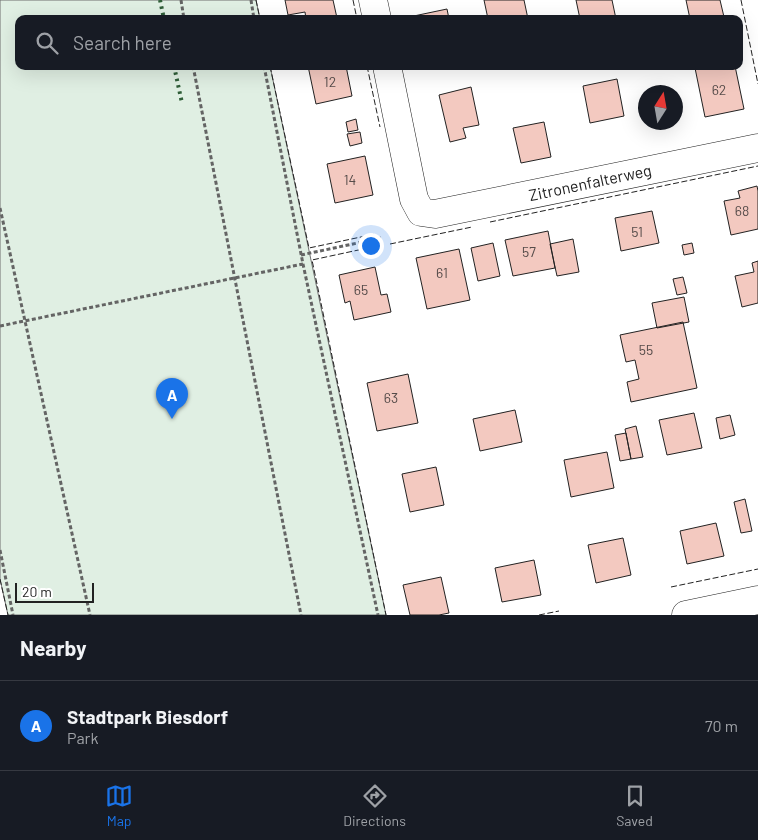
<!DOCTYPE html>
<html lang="en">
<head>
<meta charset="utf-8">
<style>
	body { margin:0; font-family:Barlow,sans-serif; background:#242831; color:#f1f3f6 }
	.compass { position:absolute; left:638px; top:85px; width:45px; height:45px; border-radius:50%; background:#171b24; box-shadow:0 5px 20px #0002; rotate:11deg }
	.scale { position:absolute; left:15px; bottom:12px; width:79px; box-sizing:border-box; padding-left:5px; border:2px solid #222; border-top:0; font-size:14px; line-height:18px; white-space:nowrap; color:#222; -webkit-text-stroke:4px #fff; paint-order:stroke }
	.you { position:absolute; left:370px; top:245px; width:18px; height:18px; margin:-12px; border:4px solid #fff; border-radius:50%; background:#1a73e8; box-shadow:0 0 0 8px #1a73e833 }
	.badge { display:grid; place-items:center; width:32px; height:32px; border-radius:50%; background:#1a73e8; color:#fff; font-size:16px; font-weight:700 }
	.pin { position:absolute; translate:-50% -41px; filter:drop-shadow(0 1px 2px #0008) }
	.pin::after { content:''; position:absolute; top:26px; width:18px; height:15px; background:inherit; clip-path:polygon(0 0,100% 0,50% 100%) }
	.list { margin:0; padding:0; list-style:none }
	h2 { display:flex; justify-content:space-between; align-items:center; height:65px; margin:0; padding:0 20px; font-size:21px }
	h2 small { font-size:16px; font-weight:400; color:#9ea1a6 }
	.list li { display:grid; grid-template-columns:32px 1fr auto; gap:15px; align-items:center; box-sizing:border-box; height:90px; padding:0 20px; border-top:1px solid #363941 }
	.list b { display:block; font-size:19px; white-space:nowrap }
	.list p { margin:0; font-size:16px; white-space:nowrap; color:#9ea1a6 }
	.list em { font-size:16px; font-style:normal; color:#9ea1a6 }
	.icon { flex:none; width:28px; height:28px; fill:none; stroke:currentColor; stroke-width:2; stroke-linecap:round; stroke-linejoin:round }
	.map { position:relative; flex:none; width:758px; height:615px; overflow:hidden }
	.search { position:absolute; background:#171b24; box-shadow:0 5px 20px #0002; left:15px; right:15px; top:15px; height:55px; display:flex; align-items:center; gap:12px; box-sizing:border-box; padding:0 18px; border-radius:10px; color:#9ea1a6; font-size:19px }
	.sheet { height:155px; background:#171b24 }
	nav { display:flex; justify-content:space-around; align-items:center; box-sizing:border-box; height:70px; border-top:1px solid #363941; background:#171b24; font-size:14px; color:#9ea1a6 }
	nav a { display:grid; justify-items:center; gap:2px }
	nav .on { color:#1a73e8 }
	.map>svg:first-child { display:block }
</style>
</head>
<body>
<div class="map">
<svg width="758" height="615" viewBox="0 0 758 615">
	<rect width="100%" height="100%" fill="#fff"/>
	<path fill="#e0efe3" stroke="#6f6f6f" d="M0 0H256L260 19H19V66H270L386 615H8L0 579Z"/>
	<path fill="#f3c9c0" stroke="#222" d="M285 0H333L337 18 306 19 305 12 288 15Z
		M484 0H524L528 19H488Z
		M576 0H612L616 19H580Z
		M686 0H720L724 17 717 19H690Z
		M447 9 449 19H410L409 17Z
		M308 66H346L352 96 316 104Z
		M704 66H735L744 109 705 117 695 68Z
		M617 79 624 116 590 123 583 86Z
		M471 87 479 125 463 128 466 138 450 142 439 95Z
		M356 119 358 130 348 132 346 122Z
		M544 122 551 157 521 163 513 128Z
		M360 132 362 143 350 146 347 134Z
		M365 156 373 195 335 203 327 164Z
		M757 186 758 191V229L731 235 724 201 740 198 738 191Z
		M652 211 659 243 621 251 615 218Z
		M548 231 555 268 513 276 505 240Z
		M573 239 579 272 557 276 550 244Z
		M493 243 500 276 478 281 471 248Z
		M692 243 694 253 684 255 682 245Z
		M459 249 470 300 427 309 416 258Z
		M758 261V303L742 307 735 276 754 272 752 263Z
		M375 267 381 295 387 294 391 312 354 320 350 301 345 303 339 275Z
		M683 277 687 293 677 295 673 279Z
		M684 297 689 322 657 328 652 303Z
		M683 322 697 388 631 402 627 382 639 379 635 360 626 362 620 335Z
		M408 374 418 423 377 431 367 383Z
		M515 410 522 442 480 451 473 419Z
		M694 413 702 448 667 455 659 420Z
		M730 415 735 435 720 439 716 418Z
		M636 426 643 457 631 459 625 429Z
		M626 433 631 459 620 461 615 435Z
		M607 452 614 488 571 497 564 460Z
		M436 467 444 505 410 512 402 474Z
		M745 499 752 531 741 533 734 502Z
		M716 523 724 556 687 564 680 531Z
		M623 538 631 575 596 583 588 545Z
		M534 560 541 595 502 602 495 568Z
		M441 577 449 613 439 615H410L403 585Z"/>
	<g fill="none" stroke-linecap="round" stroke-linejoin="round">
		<g stroke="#222" stroke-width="29">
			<path id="minor" d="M373 0 377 19
				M387 66 414 199 421 212 435 214 758 148
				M686 615 758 600"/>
		</g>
		<path stroke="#646464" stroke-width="3" stroke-dasharray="4 2.5" stroke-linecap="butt" d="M181 0 184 19
			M251 0 254 19
			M193 66 301 615
			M264 66 303 264 378 615
			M0 208 90 615
			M301 255 381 238
			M0 326 303 264
			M0 550 13 615"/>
		<use href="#minor" stroke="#fff" stroke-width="28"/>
		<path stroke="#2f5e38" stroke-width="4" stroke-dasharray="2.5 4" stroke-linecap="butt" d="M160 0 164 19
			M174 66 182 103"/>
		<path stroke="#222" stroke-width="1" stroke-dasharray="6 2.5" stroke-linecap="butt" d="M256 0 260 19
			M353 0 357 19
			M741 0 758 84
			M270 66 309 248 375 234
			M367 66 380 127
			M490 222 758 166
			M390 244 472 227
			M377 246 312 260 386 615
			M0 579 8 615
			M671 587 758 569
			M539 615 559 611"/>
	</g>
	<g text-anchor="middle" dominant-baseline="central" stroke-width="4" stroke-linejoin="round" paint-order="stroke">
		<g font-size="14" fill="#564c4a">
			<text x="330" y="81">12</text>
			<text x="719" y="89">62</text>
			<text x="350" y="179">14</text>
			<text x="742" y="210">68</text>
			<text x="637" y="231">51</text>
			<text x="529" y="251">57</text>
			<text x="442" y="272">61</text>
			<text x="361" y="289">65</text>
			<text x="646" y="349">55</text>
			<text x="391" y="397">63</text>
		</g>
		<g font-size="16" fill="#222" stroke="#fff">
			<text transform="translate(590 182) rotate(-12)">Zitronenfalterweg</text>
		</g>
	</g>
</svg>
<svg class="compass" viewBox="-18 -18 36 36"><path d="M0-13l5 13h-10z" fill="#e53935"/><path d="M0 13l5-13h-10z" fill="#9ea1a6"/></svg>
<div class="scale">20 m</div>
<div class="you"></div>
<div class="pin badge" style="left:172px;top:419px">A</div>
<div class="search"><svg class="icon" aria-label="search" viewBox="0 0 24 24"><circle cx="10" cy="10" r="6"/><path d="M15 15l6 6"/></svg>Search here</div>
</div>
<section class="sheet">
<h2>Nearby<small></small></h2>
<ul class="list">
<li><span class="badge">A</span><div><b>Stadtpark Biesdorf</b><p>Park</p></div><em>70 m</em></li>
</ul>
</section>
<nav>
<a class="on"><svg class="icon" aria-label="map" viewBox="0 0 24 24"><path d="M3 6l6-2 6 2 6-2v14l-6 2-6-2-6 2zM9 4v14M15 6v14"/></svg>Map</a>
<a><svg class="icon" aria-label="directions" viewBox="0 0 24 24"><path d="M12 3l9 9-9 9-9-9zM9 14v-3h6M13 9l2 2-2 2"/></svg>Directions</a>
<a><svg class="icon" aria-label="saved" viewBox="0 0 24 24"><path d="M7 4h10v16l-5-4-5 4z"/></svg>Saved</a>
</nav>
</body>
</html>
